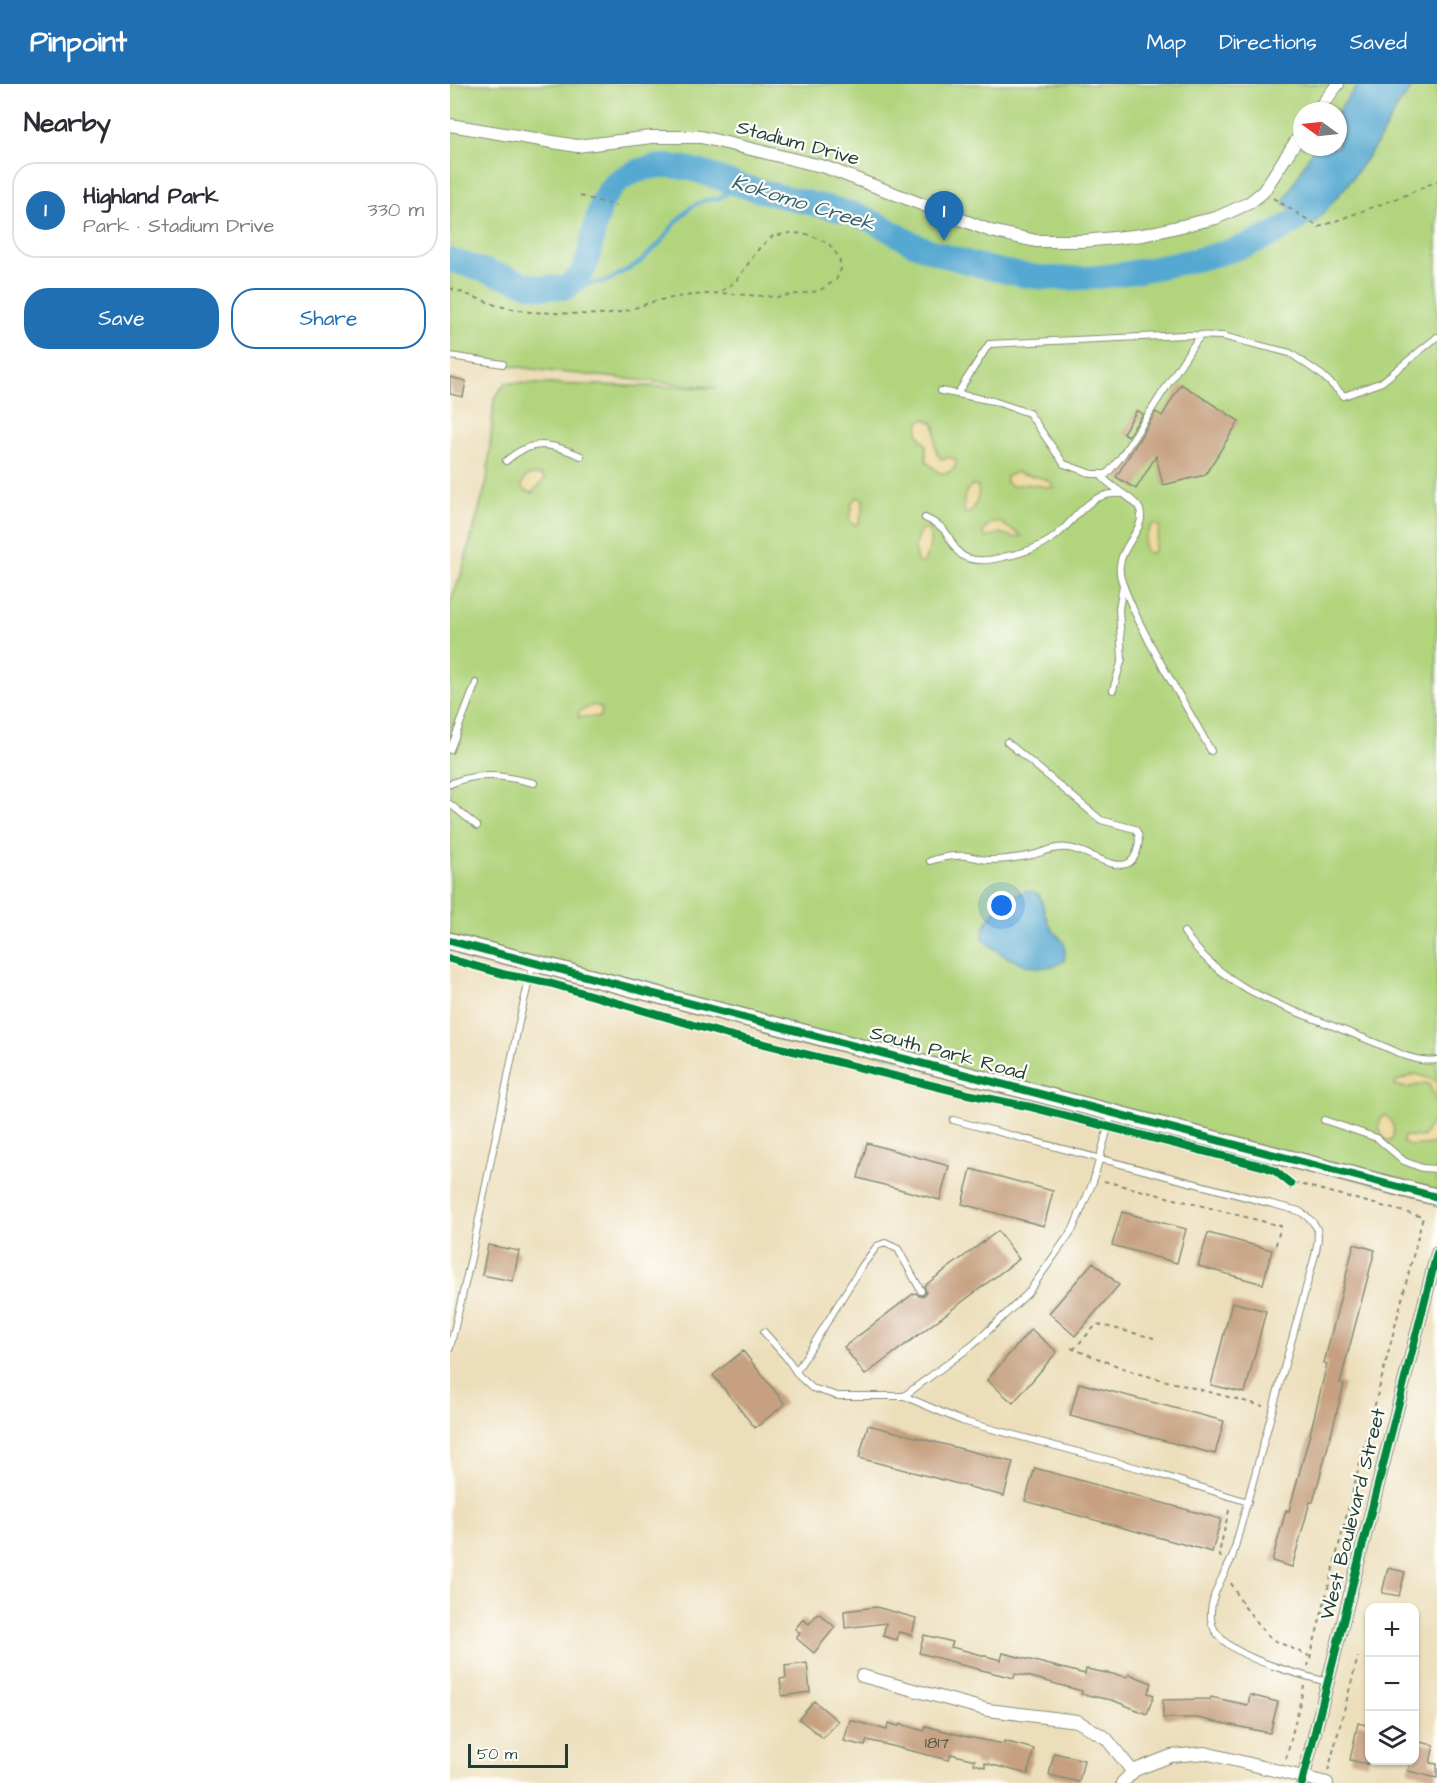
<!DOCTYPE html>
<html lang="en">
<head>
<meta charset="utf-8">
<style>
	body { margin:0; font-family:"Architects Daughter",sans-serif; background:#f7f7f7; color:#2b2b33 }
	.controls { position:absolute; right:18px; bottom:18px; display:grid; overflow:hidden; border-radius:12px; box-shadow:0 2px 4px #0004 }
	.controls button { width:54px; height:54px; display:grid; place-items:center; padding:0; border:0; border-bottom:2px solid #e1e1e2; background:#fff; color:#2b2b33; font:30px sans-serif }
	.compass { position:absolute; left:843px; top:18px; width:54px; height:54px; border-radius:50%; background:#fff; box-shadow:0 2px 4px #0004; rotate:285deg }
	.scale { position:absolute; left:18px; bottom:15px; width:100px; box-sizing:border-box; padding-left:6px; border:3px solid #1f3d34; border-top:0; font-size:16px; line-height:21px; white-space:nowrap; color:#1f3d34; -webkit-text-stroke:4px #fdfcf7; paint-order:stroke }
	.you { position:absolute; left:552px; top:822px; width:21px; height:21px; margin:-15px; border:4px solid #fff; border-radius:50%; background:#1a73e8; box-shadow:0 0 0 9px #1a73e833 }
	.badge { display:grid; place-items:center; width:39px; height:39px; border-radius:50%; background:#1f6fb2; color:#fff; font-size:20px; font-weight:700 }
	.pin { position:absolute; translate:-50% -50px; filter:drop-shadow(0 2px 3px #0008) }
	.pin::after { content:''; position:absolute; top:32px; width:21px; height:18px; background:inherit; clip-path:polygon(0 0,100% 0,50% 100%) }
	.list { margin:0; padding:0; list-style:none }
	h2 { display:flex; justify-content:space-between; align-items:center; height:78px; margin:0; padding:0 24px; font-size:26px }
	h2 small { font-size:20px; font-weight:400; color:#7c7c81 }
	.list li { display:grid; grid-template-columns:39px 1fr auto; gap:18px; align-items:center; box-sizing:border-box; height:96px; margin:0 12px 12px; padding:0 12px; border:2px solid #e1e1e2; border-radius:24px }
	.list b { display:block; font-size:22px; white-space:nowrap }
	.list p { margin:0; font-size:20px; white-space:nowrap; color:#7c7c81 }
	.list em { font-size:20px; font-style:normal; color:#7c7c81 }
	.actions { display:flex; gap:12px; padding:18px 24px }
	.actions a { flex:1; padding:14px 0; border:2px solid #1f6fb2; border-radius:24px; text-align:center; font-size:21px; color:#1f6fb2 }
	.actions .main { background:#1f6fb2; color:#fff }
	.icon { flex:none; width:33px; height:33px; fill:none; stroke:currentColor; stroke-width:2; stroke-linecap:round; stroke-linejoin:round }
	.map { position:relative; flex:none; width:987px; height:1699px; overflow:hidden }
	header { display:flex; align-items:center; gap:36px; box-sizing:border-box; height:84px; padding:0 30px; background:#1f6fb2; color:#fff }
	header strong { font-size:28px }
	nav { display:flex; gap:33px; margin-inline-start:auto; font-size:21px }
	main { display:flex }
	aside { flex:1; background:#fff }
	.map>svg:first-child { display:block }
</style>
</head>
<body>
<header>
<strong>Pinpoint</strong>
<nav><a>Map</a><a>Directions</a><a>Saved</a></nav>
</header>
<main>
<aside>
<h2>Nearby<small></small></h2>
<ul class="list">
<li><span class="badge">1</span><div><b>Highland Park</b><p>Park · Stadium Drive</p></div><em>330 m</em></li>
</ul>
<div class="actions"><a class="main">Save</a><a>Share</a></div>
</aside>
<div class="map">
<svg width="987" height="1699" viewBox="0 0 987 1699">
	<rect width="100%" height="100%" fill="#fdfcf7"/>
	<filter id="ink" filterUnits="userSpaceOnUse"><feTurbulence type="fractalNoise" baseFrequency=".0167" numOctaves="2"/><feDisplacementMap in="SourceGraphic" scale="12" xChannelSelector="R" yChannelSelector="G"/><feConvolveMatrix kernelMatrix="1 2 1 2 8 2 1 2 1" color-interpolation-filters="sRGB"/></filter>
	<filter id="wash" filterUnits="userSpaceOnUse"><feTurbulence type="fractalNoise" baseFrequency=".008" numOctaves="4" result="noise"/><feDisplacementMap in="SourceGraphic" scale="24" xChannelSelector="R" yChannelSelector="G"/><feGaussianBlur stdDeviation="1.35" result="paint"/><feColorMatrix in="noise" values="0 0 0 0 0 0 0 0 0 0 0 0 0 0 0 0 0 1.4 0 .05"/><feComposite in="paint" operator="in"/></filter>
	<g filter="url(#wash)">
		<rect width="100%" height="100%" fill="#ecdeba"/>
		<path fill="#b1d47d" stroke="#688858" stroke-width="1.5" fill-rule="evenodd" d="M0 0H987V1116L0 857V518L11 491 37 397 44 316 55 299 267 304 89 286 0 272ZM852 27H888V63H852Z"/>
		<path fill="#eeda9e" stroke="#868c69" stroke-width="1.5" d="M475 335 484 339C488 352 480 368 493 376L500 373 506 376 505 384 497 389H489L476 377V361C470 354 465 346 470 337Z
			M566 388C578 393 600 391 604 404L577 400 562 402 556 399V393Z
			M80 391H92L95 395 82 409 74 406 71 401 76 393Z
			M522 401 528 403C530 413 525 424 518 430L514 427C513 418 514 407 522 401Z
			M407 413 413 415V426L408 440 403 441 399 434 402 426 401 419Z
			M544 438 551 439 572 452 565 454 550 449 535 454 533 449C536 444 538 439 544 438Z
			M706 440 709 442C711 450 705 457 705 465L701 470 696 468C691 460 697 448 702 441Z
			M474 444 478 446C483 457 479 468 474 478L470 480 467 478C464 466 464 451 474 444Z
			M143 621 152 624 151 631 149 633H128L130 627Z
			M966 990 987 997V1020L979 1000 974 999C967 1003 952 1005 944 1001L947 997Z
			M987 1030V1055L985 1059C977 1062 969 1060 960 1062L953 1058 954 1052 973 1053Z
			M935 1031C944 1038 946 1047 941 1057L934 1055 929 1044 930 1034Z"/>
		<path fill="#55a8d1" stroke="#3a7282" stroke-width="1.5" d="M909 0H965L948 22 928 58 898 100 864 140 833 119 864 63H888V27Z
			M576 807 587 809 590 812C593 821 595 831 599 840 608 858 619 852 614 877 590 894 550 874 533 854 531 834 559 813 576 807Z"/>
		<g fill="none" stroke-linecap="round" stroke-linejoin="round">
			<path stroke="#55a8d1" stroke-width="4" d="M116 204 157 197 189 179 211 158 225 139 241 123 255 116 268 115 290 101"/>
			<path stroke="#55a8d1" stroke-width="24" d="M0 176 87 203 116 204C122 199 131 192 134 185 147 155 142 109 176 92 188 86 201 82 215 82 241 82 265 93 289 101 328 113 369 120 408 131 428 138 445 151 464 160 496 174 552 189 587 193 638 199 693 187 744 176 791 166 843 149 874 110"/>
		</g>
		<g id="blocks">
			<path fill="#c6a080" d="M0 293 16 297 13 313 0 310Z
				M731 300 789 337 755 391 713 401 706 372 686 405 666 393 706 328 712 332Z
				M687 326 693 330 678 352 673 349Z
				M417 1059 499 1082 490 1116 408 1094Z
				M521 1085 603 1107 594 1142 512 1120Z
				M672 1128 736 1145 727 1179 662 1161Z
				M548 1147 569 1175 415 1291 394 1263 463 1210 466 1209 469 1212 474 1211 476 1208 474 1202Z
				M758 1149 822 1166 813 1200 748 1182Z
				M904 1160 925 1166 890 1299 894 1300 877 1366 863 1418H860L842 1483 822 1477 836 1426 839 1427 861 1346 877 1280 874 1279Z
				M38 1161 69 1167 63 1197 32 1191Z
				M643 1178 669 1201 625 1252 599 1229Z
				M782 1218 816 1227 795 1309 761 1301Z
				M581 1245 607 1268 563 1319 537 1296Z
				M293 1267 335 1320 305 1344 263 1291Z
				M629 1299 774 1337 765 1370 620 1332Z
				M418 1341 563 1378 554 1412 409 1374Z
				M585 1384 771 1435 762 1468 575 1417Z
				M938 1484 955 1488 949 1512 932 1509Z
				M426 1523 466 1534 462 1551 449 1548 447 1556 433 1552 436 1539 395 1544 394 1527Z
				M368 1529 385 1543 364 1569 346 1554 350 1549 345 1545 353 1535 359 1540Z
				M474 1551 503 1558 501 1563 551 1576 553 1569 635 1590 636 1585 678 1593 679 1590 702 1599 698 1609 704 1611 697 1630 662 1616 631 1610 632 1607 577 1592 565 1590 564 1594 507 1580V1579L469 1569Z
				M357 1579 360 1608 332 1612 330 1595 336 1594 335 1582Z
				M800 1611 828 1618 820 1649 747 1634H713V1616L760 1615 761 1613 798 1621Z
				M364 1617 388 1637 373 1654 349 1635Z
				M400 1636 437 1646 438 1639 449 1642 450 1640 474 1647 476 1642 517 1653 554 1660V1657L584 1665 578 1690 535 1679V1683L524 1680 525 1676 501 1670 499 1676 417 1656 415 1662 394 1657Z
				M908 1639 920 1642V1671L917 1680 900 1676Z
				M964 1657 984 1661 980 1679 987 1680V1694L958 1687 961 1677H964Z
				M604 1669 634 1676 629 1698 599 1691Z"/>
		</g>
	</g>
	<g filter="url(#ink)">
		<use href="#blocks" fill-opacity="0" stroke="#868e77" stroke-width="1.5"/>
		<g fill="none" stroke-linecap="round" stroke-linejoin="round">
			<g stroke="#868e77" stroke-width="8">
				<path id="lane" d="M0 272 53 280
					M491 307 507 310 539 260 735 251 772 252 840 269 872 291 894 312 932 298 987 253
					M507 310 543 317 579 329 614 380 642 390H657L671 373 740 266 751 251
					M56 377C82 354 101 359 131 372
					M650 390C660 405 686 414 690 426 698 448 660 466 672 498 694 557 731 611 761 667
					M475 434C482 437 489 440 494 446 502 455 504 469 517 474 528 478 542 476 553 473 569 470 586 465 600 456 624 441 636 407 670 410
					M663 606 672 575 669 525 673 501
					M0 666 26 599
					M0 700C28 687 55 692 84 699
					M0 720 27 742
					M480 777C492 773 504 771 517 772 525 773 532 776 540 776 553 776 568 774 582 771 594 768 605 762 618 764 635 765 660 785 676 780 687 777 693 754 685 745L651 736 557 658
					M734 848C772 905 833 922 893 946 914 954 934 962 953 971 965 975 975 978 987 976
					M503 1036 849 1127C871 1141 870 1148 865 1171L782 1474C773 1493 759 1513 761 1535 764 1571 848 1590 878 1598
					M874 1036 927 1054 954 1077 972 1084 987 1085
					M314 1248 336 1273 349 1292 362 1304 388 1312H454L524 1260 578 1209 623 1145 643 1098 662 1029
					M0 1264 21 1174 69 938 83 880
					M346 1288 412 1182 427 1162 435 1159 448 1165 471 1207
					M454 1312 512 1337 692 1385 798 1418"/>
			</g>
			<g stroke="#868e77" stroke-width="14">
				<path id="street" d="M867 27 888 0
					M0 41 127 62 202 53H251L375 83 541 147 586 157H634L693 151 766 134 799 119 813 108 852 48
					M412 1592 538 1626 627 1637 656 1654 683 1688
					M672 1699 685 1686 721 1672 755 1669 877 1699
					M852 1699 987 1169"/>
			</g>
			<g stroke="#868e77" stroke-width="19">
				<path id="secondary" d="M0 857 987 1113"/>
			</g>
			<path stroke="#868e77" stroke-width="2" stroke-dasharray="4.5 4.5" stroke-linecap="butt" d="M130 112 166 122
				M823 114 869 143 956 111 987 97
				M0 204 48 222 80 228 156 231 179 226 205 217 233 212 269 209 327 213 369 207 386 196 391 185 389 173 378 159 357 150 340 149 323 152 310 163 286 197 269 209
				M654 1097 831 1142 825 1164
				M840 1106 841 1100 846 1099 973 1133 858 1582
				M621 1264 686 1289 813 1322
				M623 1266 647 1240 704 1254
				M771 1474 769 1469 780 1422
				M781 1499 793 1521 821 1555 859 1572
				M836 1675 854 1602
				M878 1687 908 1573"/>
			<use href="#lane" stroke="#fff" stroke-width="6"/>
			<use href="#street" stroke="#fff" stroke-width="12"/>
			<use href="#secondary" stroke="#fff" stroke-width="16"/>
			<g stroke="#fdfcf7" stroke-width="11">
				<path id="cycleway" d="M0 857 987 1113
					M0 875 57 891 99 899 278 951 517 1010 581 1023 816 1083 825 1087 841 1100
					M852 1699 987 1169"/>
			</g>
			<use href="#cycleway" stroke="#00873e" stroke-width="8"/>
		</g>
	</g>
	<g text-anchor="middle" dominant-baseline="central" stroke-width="4.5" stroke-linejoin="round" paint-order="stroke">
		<g font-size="16" fill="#495647">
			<text x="487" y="1659">1817</text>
		</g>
		<g font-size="20" fill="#1f3d34" stroke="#fdfcf7">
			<text transform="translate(348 59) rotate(15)">Stadium Drive</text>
			<text transform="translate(498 969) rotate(15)">South Park Road</text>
			<text transform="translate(903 1430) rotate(-76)">West Boulevard Street</text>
		</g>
		<g font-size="21" font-style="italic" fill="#32626b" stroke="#fdfcf7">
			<text transform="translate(353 119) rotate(17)">Kokomo Creek</text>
		</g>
	</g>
</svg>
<div class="controls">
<button>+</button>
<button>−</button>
<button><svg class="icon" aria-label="layers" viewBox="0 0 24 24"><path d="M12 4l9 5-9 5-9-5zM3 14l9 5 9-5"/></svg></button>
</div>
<svg class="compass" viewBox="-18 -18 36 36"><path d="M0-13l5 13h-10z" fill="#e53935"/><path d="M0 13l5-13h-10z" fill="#7c7c81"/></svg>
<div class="scale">50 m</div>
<div class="you"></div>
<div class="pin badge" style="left:494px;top:157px">1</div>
</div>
</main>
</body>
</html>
